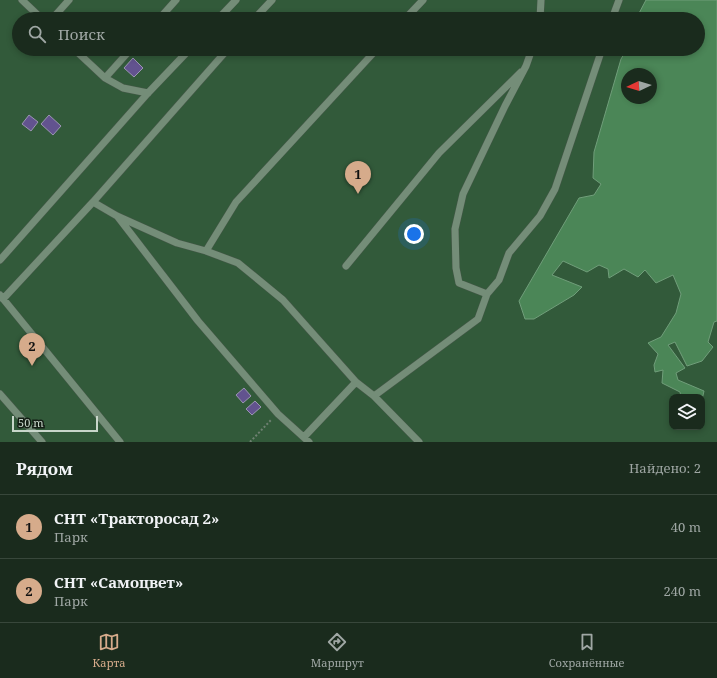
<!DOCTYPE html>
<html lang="ru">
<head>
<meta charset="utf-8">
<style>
	body { margin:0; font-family:"Noto Serif",serif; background:#27372a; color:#f1f3f6 }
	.controls { position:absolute; right:12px; bottom:12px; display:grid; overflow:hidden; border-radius:8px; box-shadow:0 2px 6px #0003 }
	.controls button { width:36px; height:36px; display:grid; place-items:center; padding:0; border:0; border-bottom:1px solid #38473b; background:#1a2b1d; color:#f1f3f6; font:20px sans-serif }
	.compass { position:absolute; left:621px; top:68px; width:36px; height:36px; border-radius:50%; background:#1a2b1d; box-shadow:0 2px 6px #0003; rotate:266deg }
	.scale { position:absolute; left:12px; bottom:10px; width:86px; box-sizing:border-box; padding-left:4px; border:2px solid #c8d6ca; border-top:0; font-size:11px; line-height:14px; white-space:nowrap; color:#c8d6ca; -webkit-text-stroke:3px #141e15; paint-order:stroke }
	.you { position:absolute; left:414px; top:234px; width:14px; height:14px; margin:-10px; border:3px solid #fff; border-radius:50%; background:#1a73e8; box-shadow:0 0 0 6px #1a73e833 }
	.badge { display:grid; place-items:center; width:26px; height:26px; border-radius:50%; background:#d6ab8b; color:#111; font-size:13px; font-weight:700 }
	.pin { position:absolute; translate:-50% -33px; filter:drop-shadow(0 1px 2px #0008) }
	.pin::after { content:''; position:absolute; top:21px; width:14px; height:12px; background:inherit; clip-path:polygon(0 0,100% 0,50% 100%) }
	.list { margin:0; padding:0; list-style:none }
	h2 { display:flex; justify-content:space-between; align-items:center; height:52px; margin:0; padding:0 16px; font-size:17px }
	h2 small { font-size:13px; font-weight:400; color:#9fa7a4 }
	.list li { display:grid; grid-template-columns:26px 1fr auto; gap:12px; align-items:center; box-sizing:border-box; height:64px; padding:0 16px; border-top:1px solid #38473b }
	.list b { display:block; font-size:15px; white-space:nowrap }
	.list p { margin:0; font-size:13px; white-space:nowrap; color:#9fa7a4 }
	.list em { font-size:13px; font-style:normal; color:#9fa7a4 }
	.icon { flex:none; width:22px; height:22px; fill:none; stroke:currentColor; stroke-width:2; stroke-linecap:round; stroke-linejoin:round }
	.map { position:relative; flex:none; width:717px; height:442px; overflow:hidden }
	.search { position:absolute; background:#1a2b1d; box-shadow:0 2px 6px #0003; left:12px; right:12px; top:12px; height:44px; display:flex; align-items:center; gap:10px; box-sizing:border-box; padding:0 14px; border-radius:22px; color:#9fa7a4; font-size:15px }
	.sheet { height:180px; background:#1a2b1d }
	nav { display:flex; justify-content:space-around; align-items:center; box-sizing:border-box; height:56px; border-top:1px solid #38473b; background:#1a2b1d; font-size:11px; color:#9fa7a4 }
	nav a { display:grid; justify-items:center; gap:2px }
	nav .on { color:#d6ab8b }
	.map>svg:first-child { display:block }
</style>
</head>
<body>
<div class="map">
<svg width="717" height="442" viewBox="0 0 717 442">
	<rect width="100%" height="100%" fill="#233927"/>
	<path fill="#325a3a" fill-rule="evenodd" d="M0 0H717V442H0ZM19 19H698V49H19ZM627 74H651V98H627ZM672 397H702V427H672Z"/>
	<path fill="#4b8657" stroke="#709e7a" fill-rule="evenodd" d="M646 0H717V321L714 322 708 342 713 347 702 361 687 366 675 342 668 345 685 368 676 373 678 380 704 391 702 400V397H681L680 392 662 383 663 370 655 372 654 365 658 354 648 343 661 337 676 313 681 294 673 275 656 283 645 270 638 277 624 269 609 278 608 269 599 265 587 272 563 261 552 275 582 287 574 295 534 319H525L519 301 579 198 594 195 601 184 593 178 594 152 621 59 627 49H698V19H636ZM627 74H651V98H627Z"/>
	<path fill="#62538f" stroke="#9b95b2" d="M133 58 143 68 134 77 124 68Z
		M29 115 38 122 31 131 22 124Z
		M49 115 61 126 53 135 41 124Z
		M244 388 251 396 243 403 236 395Z
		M255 401 261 407 252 415 246 409Z"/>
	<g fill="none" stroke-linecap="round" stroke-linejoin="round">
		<g stroke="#445747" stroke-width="8">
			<path id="minor" d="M22 0 42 19
				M52 19 69 0
				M159 19 176 0
				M218 19 236 0
				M254 19 272 0
				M405 19 423 0
				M540 19 541 0
				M612 19 619 0
				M74 49 105 78 123 88 148 93
				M105 78 131 49
				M93 202 117 216 177 243 206 251 238 263 283 300 356 382 374 396 419 442
				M118 217 198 321 278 414 309 442
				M206 251 236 202 377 49
				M0 260 148 93 190 49
				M346 266 439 153 521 72
				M487 294 459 283 456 268 455 229 463 194 505 106 526 66 532 49
				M0 295 120 442
				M3 299 93 202 228 49
				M0 394 42 442
				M374 396 478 319 487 294 499 280 509 253 540 216 555 189 602 49
				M304 437 356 382"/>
		</g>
		<path stroke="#6f8172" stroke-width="2" stroke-dasharray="2 2" stroke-linecap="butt" d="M250 442 271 420"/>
		<use href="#minor" stroke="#748d78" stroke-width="7"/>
	</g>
</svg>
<div class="controls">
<button><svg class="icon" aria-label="layers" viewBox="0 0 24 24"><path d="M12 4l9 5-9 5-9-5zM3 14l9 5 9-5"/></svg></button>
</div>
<svg class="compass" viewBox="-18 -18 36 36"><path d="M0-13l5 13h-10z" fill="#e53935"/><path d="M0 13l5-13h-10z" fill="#9fa7a4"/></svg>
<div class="scale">50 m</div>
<div class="you"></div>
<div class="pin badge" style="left:358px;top:194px">1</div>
<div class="pin badge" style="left:32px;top:366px">2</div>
<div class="search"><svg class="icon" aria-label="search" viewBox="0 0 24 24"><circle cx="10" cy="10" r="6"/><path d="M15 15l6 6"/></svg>Поиск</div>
</div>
<section class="sheet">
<h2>Рядом<small>Найдено: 2</small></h2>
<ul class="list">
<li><span class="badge">1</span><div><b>СНТ «Тракторосад 2»</b><p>Парк</p></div><em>40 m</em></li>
<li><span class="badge">2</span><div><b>СНТ «Самоцвет»</b><p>Парк</p></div><em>240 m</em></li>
</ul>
</section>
<nav>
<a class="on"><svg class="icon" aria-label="map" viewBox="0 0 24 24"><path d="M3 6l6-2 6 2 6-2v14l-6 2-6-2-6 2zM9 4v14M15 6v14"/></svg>Карта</a>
<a><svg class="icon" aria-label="directions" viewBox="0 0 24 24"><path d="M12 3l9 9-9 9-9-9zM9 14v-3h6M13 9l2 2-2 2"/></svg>Маршрут</a>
<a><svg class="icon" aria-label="saved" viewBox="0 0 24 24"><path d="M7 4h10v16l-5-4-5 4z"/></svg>Сохранённые</a>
</nav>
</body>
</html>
